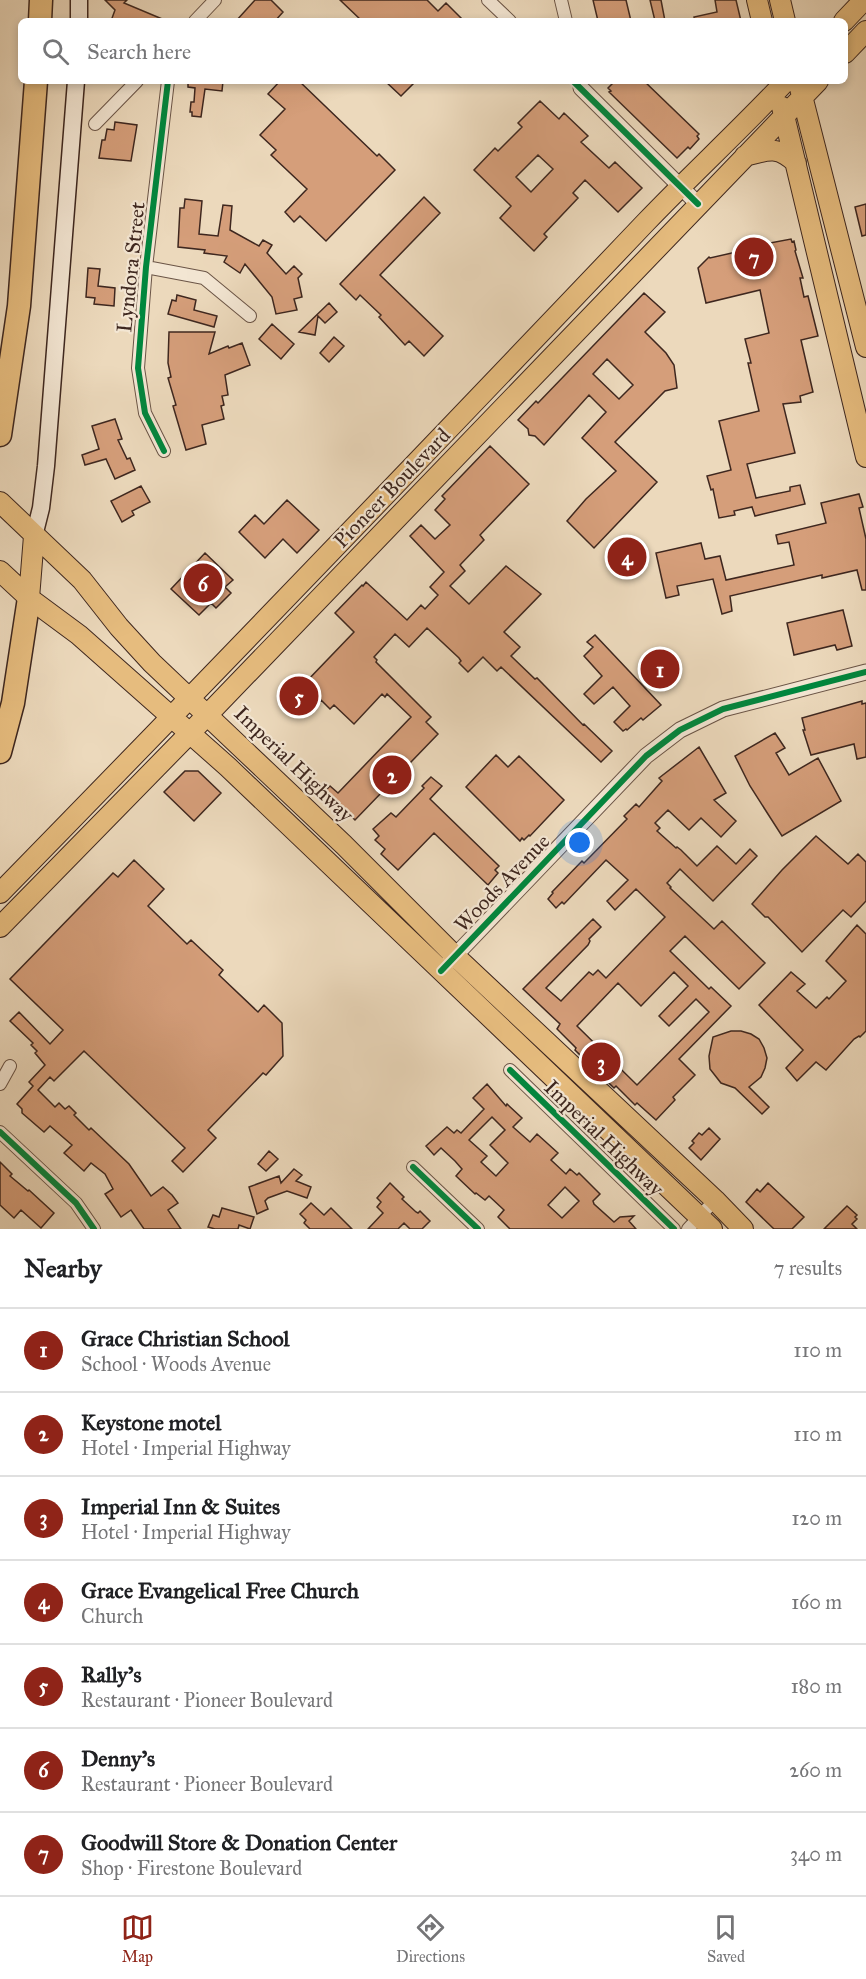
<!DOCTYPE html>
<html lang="en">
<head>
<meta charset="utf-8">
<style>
	body { margin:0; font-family:"IM FELL Great Primer",serif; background:#f2f2f2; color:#202124 }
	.you { position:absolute; left:580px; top:843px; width:21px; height:21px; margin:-15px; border:4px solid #fff; border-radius:50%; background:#1a73e8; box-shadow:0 0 0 9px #1a73e833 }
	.badge { display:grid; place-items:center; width:39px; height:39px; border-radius:50%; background:#8f2418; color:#fff; font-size:20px; font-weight:700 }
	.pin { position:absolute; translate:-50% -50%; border:3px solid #fff; box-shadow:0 2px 6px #0006 }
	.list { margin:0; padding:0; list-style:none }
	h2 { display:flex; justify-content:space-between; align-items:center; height:78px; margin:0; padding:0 24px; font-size:26px }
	h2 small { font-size:20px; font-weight:400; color:#757577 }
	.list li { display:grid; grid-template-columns:39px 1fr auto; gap:18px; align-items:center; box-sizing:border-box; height:84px; padding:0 24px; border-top:2px solid #e0e0e0 }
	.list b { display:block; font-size:22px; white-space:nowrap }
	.list p { margin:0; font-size:20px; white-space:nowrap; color:#757577 }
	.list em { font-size:20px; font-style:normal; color:#757577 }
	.icon { flex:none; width:33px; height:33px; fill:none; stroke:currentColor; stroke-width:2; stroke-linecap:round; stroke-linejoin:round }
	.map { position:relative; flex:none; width:866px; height:1229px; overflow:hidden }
	.search { position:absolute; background:#fff; box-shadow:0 3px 9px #0003; left:18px; right:18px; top:18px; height:66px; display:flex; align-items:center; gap:15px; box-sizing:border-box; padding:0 21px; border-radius:9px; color:#757577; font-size:22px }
	.sheet { height:666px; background:#fff }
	nav { display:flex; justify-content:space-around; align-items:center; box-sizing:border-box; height:84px; border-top:2px solid #e0e0e0; background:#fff; font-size:16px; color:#757577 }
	nav a { display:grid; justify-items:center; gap:3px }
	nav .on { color:#8f2418 }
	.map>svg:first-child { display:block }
</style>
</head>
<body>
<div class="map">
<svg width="866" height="1229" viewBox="0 0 866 1229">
	<rect width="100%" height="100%" fill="#ecd9bc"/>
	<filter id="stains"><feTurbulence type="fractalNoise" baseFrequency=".00333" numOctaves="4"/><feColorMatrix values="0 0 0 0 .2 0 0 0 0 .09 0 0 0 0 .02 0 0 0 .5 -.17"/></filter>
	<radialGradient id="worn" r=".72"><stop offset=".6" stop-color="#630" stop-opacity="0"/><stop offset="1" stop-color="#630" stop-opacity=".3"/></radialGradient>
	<path fill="#d59e7a" stroke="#3e271f" stroke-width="1.5" fill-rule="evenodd" d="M105 0H127L124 3 167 21H111L115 10Z
		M255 0H271L283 12 275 21H236Z
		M340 0H427L438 11 446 3 464 21H362Z
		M593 0H626L631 21H598Z
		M650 0H661L665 21H655Z
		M715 0H736L741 21H695L694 17 717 12Z
		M188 81H223L222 91 205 89 201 117 192 116V112H190L191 102H194L195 88 188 87Z
		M280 81H299L377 156 379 154 395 170 326 241 300 216 294 222 285 212 307 189 271 155 276 150 260 135 285 109 268 94Z
		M385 81H416L401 96Z
		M615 81H644L699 134 697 136 699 139 690 149 688 147 677 158 609 92 611 91 608 88Z
		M540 101 559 119 564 113 588 136 581 142 609 168 615 162 642 188 618 212 585 180 573 193 578 198 544 234 547 237 534 251 500 218 511 206 474 170 495 148 498 151 522 127 518 123ZM538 155 553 169 531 192 516 177Z
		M115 122 137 125 131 161 99 158 102 140H105L107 129 114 130Z
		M424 197 440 213 380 275 443 336 424 356 409 341 405 345 379 317 381 315 360 295 356 300 340 284Z
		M185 199 202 201 199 234 218 236 223 205 232 206 230 230 259 246 263 240 272 245 267 253 286 274 294 266 302 274 298 278 302 297 294 299 297 310 276 314 272 297 245 264 240 273 224 262 227 256 204 253 205 250 178 247 180 208H184Z
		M866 204V235L862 236 855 207Z
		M791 239 792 242 794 241 796 250 795 251 803 278H800L804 297 808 296 818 336 801 340 813 392 800 396 801 402 783 404 795 453 747 464 756 498 790 491V487L800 485 805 504 755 516 752 507 734 511 735 515 719 518 713 489 711 490 707 476 731 470 719 421 759 411 748 363H751L745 339 769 333 760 290 706 303 698 268 709 257 710 258 745 250 744 248Z
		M88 268 100 269 98 286 115 288 114 306 94 304 95 298 86 297Z
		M644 293 665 312 645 332 666 353 674 365 677 388 665 391 615 442 657 482 594 548 567 521 586 499 616 471 582 438 606 412 589 395 544 445 535 436 529 435 528 429 518 420 536 401 538 403ZM607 359 633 385 619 399 593 374Z
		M177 295 196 300 194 310 217 316 214 327 168 314 172 300 176 301Z
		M329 303 337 312 325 323 318 316 315 335 299 332Z
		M272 324 294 344 281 359 259 339Z
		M169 332H215L209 354 228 346 229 348 242 343 250 365 225 375 228 395 222 396 224 405 221 406 224 419 202 425 206 444 186 450 173 406 176 405 168 378 171 377 168 363Z
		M334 337 344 346 329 362 320 353Z
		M115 419 122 439 118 440 127 459 130 458 135 470 115 479 106 459 85 465 82 455 99 449 92 426Z
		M490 446 529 484 480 535 484 540 460 565 465 571 450 586 469 604 506 566 541 594 504 632 520 647 511 656 535 679 537 678 583 725 584 724 612 751 601 762 501 667 497 671 483 657 468 672 459 663 461 661 459 658 427 628 409 647 395 634 374 657 377 660 376 662 431 717 426 722 438 734 355 820 343 808 340 812 322 794 330 786 338 793 411 717 387 694 385 697 382 694 354 724 334 705 330 709 321 700 309 712 293 696 288 698 285 694 286 689 295 682 303 685 354 632 335 613 362 585 363 586 366 582 407 620 421 605 425 609 438 595 430 587 444 572 410 536 421 525 435 539 450 525 435 510 445 499 442 496Z
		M141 486 150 502 132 511 134 515 122 522 111 501Z
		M859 494 863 507 859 508 866 539V590H862L857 570 822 578V575L730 596 732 611 722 614 713 579 677 586 679 595 666 598 656 553 701 543 705 559 720 556 726 580 794 565 789 542 778 544 776 535 826 523 821 503Z
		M287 500 319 530 297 553 283 539 265 558 239 532 255 515 264 524Z
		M205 553 233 580 225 587 231 593 216 608 211 603 199 615 171 589Z
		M843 610 852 646 837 650 835 645 794 655 787 623Z
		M595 635 661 705 643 720 641 718 627 730 626 729 623 731 614 722 630 706 613 687 594 704 584 694 602 676 584 656 593 647 587 642Z
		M862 701V704L866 703V757L857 759 854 744 811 755 803 730H805L802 718Z
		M775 733 785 748 776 753 789 775 818 758 841 801 782 836 750 786 735 756Z
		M699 747 726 793 714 800 736 821 721 837 701 818 689 830 668 810 655 823 660 828 657 831 676 848 677 847 681 850 697 866 717 846 736 864 750 849 757 856 713 901 680 869 667 883 671 887 670 888 714 929 722 921 765 963 739 989 685 936 670 951 709 989 711 987 731 1006 679 1059 695 1075 673 1097 675 1100 656 1120 637 1103 635 1105 616 1086 614 1088 575 1050 576 1048 557 1029 560 1024 523 989 593 919 601 927 589 939 590 941 588 945 546 988 561 1001 589 972 593 975 598 970 606 978 665 917 636 889 615 910 607 901 628 880 606 860 564 904 562 902 556 908 548 899 553 893 552 892 582 861 584 863 627 819 624 816 636 804 639 807 662 781 659 778ZM674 972 688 986 659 1016 669 1026 696 999 709 1012 637 1085 577 1026 618 983 641 1006Z
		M496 755 508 767 519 756 564 800 530 836 529 835 524 840 522 838 520 841 466 787Z
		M185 771H198L221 793 194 821 164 792Z
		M431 777 442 786 430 799 499 866 495 870 498 873 488 885 434 833 398 870 381 854 385 849 375 840 379 836 373 829 391 813 396 817 424 788 422 786Z
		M816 836 848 864 858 854 866 862V901L851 917 843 910 802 952 768 917H765L752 904 782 870Z
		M134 860 164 889 148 906 187 944 191 940 223 970 219 975 258 1012 264 1005 282 1023 283 1056 266 1075 263 1073 208 1130 216 1138 183 1172 172 1161 185 1148 84 1051 54 1081 50 1077 38 1090 55 1107 59 1103 65 1109 69 1106 76 1113 74 1115 89 1130 91 1128 129 1164 151 1196 163 1187 172 1195 178 1203 168 1210 181 1229H144L131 1210 121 1217 105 1194 113 1189 105 1174 91 1163 84 1171 64 1153 72 1145 50 1126 44 1132 22 1113V1109L17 1104 33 1086 29 1082 45 1065 35 1053 37 1051 31 1045 33 1043 10 1021 19 1012 50 1044 63 1030 10 979 113 873 118 877Z
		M857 925 866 934V1031L860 1037 859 1036 854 1039 826 1070 816 1062 797 1081 786 1068 803 1050 759 1005 791 972 805 984 797 991 816 1008 827 997 829 999 846 981 826 961Z
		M731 1031H741L751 1034 759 1039 764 1048 767 1058 765 1068 761 1077 749 1087 769 1107 762 1114 735 1088 721 1083 710 1069 709 1056 713 1037Z
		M487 1084 506 1106 507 1104 522 1118 513 1127 530 1142 537 1134 558 1153 551 1160 566 1174 570 1169 577 1175 579 1173 600 1194 593 1201 594 1204 614 1222 620 1217 634 1216 629 1221 636 1229H510L498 1217 504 1210 489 1196 485 1200 476 1193 475 1194 456 1176 462 1169 455 1161 441 1148 434 1155 426 1146 447 1127 454 1133 457 1130 461 1133 484 1109 473 1098ZM492 1117 505 1130 490 1145 508 1163 496 1176 481 1162 487 1156 469 1140ZM565 1187 579 1201 562 1218 548 1205Z
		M709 1128 720 1139 701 1160 689 1148 694 1143 692 1141 699 1133 702 1135Z
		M269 1151 278 1159 266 1171 258 1164Z
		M0 1162 12 1174 10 1176 28 1191 29 1190 54 1213 41 1228 21 1210 14 1218 0 1205Z
		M294 1169 302 1175 296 1181 311 1187 307 1198 287 1191 268 1198 265 1201 268 1209 257 1214 249 1187 279 1176 281 1183Z
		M390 1183 404 1197 402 1199 416 1212 418 1213 420 1211 430 1221 422 1229H410L404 1223 398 1229H368L383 1213 377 1207 381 1202 377 1198Z
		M768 1183 804 1217 792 1229H774L746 1202 757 1189 760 1192Z
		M311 1203 324 1215 331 1208 352 1229H310L304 1223 306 1220 300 1214Z
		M847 1206 857 1215 855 1217 857 1219 852 1224 857 1229H824Z
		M222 1208 254 1217 250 1229 239 1225 238 1229H215L208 1227 213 1215 219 1217Z"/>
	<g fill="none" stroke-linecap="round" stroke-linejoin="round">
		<g stroke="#6a5446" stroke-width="14">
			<path id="minor" d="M488 0 510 21
				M561 0 566 21
				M195 21 215 0
				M95 124 137 81
				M146 267 204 278 250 316
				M164 451 145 413 138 368 146 267 168 81
				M510 1070 674 1229
				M0 1084 10 1066
				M0 1132 76 1203 94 1229
				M413 1167 478 1229
				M688 1229 715 1200"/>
		</g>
		<g stroke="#6a5446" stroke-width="17">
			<path id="tertiary" d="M581 88 698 204
				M449 962 646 756 680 730 723 709 866 672"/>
		</g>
		<g stroke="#3e271f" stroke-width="19">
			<path id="secondary" d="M79 21V0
				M34 536 41 508 46 466 76 81"/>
		</g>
		<g stroke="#3e271f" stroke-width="22">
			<path id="primary" d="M757 0 762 21
				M780 0 785 21
				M844 21 864 0
				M845 53 866 31
				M800 88 866 347
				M782 107 866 457
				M745 156C767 150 778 145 796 163
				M0 502 82 580 119 627 152 663 344 845 455 956 715 1200 743 1229
				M0 571 29 598 79 635 228 767 712 1229
				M29 598 34 536
				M0 893C217 671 432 447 646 222 692 174 741 129 786 81
				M0 927 189 734 818 81"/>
		</g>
		<g stroke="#3e271f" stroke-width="25">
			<path id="motorway" d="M40 21 41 0
				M0 435 19 306 36 81
				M0 752 13 703 29 598"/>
		</g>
		<use href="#minor" stroke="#f3e6d3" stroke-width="12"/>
		<use href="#tertiary" stroke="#f3e6d3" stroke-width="15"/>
		<use href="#secondary" stroke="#f3e6d3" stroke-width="16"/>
		<use href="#primary" stroke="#e6bc7e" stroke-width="20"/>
		<use href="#motorway" stroke="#e6bc7e" stroke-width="22"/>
		<g stroke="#f3e6d3" stroke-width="10">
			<path id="cycleway" d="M573 81 698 204
				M164 451 145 413 138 368 146 267 168 81
				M441 971 646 756 680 730 723 709 866 672
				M510 1070 674 1229
				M0 1132 76 1203 94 1229
				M413 1167 478 1229"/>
		</g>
		<use href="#cycleway" stroke="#00873e" stroke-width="6"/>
	</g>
	<g text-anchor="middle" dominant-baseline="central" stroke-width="4.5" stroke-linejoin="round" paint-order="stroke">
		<g font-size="21" fill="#3e271f" stroke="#f3e6d3">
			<text transform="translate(131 267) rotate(-84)">Lyndora Street</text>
			<text transform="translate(392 488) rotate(-46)">Pioneer Boulevard</text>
			<text transform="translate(294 764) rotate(44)">Imperial Highway</text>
			<text transform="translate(502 883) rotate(-46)">Woods Avenue</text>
			<text transform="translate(604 1138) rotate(44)">Imperial Highway</text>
		</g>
	</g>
	<rect width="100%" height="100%" filter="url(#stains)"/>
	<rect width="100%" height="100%" fill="url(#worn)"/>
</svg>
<div class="you"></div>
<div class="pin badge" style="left:660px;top:669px">1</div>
<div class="pin badge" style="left:392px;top:775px">2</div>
<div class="pin badge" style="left:601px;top:1062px">3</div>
<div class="pin badge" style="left:627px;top:557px">4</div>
<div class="pin badge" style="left:299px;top:696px">5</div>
<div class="pin badge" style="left:203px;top:583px">6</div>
<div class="pin badge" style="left:754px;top:257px">7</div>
<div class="search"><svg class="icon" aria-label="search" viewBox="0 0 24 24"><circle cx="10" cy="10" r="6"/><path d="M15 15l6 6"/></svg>Search here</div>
</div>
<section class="sheet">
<h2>Nearby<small>7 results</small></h2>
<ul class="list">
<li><span class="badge">1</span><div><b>Grace Christian School</b><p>School · Woods Avenue</p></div><em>110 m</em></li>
<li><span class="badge">2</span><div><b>Keystone motel</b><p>Hotel · Imperial Highway</p></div><em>110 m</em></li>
<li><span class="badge">3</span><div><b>Imperial Inn &amp; Suites</b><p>Hotel · Imperial Highway</p></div><em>120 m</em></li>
<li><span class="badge">4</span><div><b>Grace Evangelical Free Church</b><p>Church</p></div><em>160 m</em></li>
<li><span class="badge">5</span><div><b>Rally's</b><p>Restaurant · Pioneer Boulevard</p></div><em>180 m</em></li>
<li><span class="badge">6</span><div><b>Denny's</b><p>Restaurant · Pioneer Boulevard</p></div><em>260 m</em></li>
<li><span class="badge">7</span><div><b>Goodwill Store &amp; Donation Center</b><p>Shop · Firestone Boulevard</p></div><em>340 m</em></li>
</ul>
</section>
<nav>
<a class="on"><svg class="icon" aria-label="map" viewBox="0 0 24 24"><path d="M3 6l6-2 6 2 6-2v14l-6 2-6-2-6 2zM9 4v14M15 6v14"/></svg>Map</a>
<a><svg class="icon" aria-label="directions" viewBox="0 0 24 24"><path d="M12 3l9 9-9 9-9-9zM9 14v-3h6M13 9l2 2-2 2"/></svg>Directions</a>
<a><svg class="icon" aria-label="saved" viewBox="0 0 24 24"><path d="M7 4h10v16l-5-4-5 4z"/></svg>Saved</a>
</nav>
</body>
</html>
